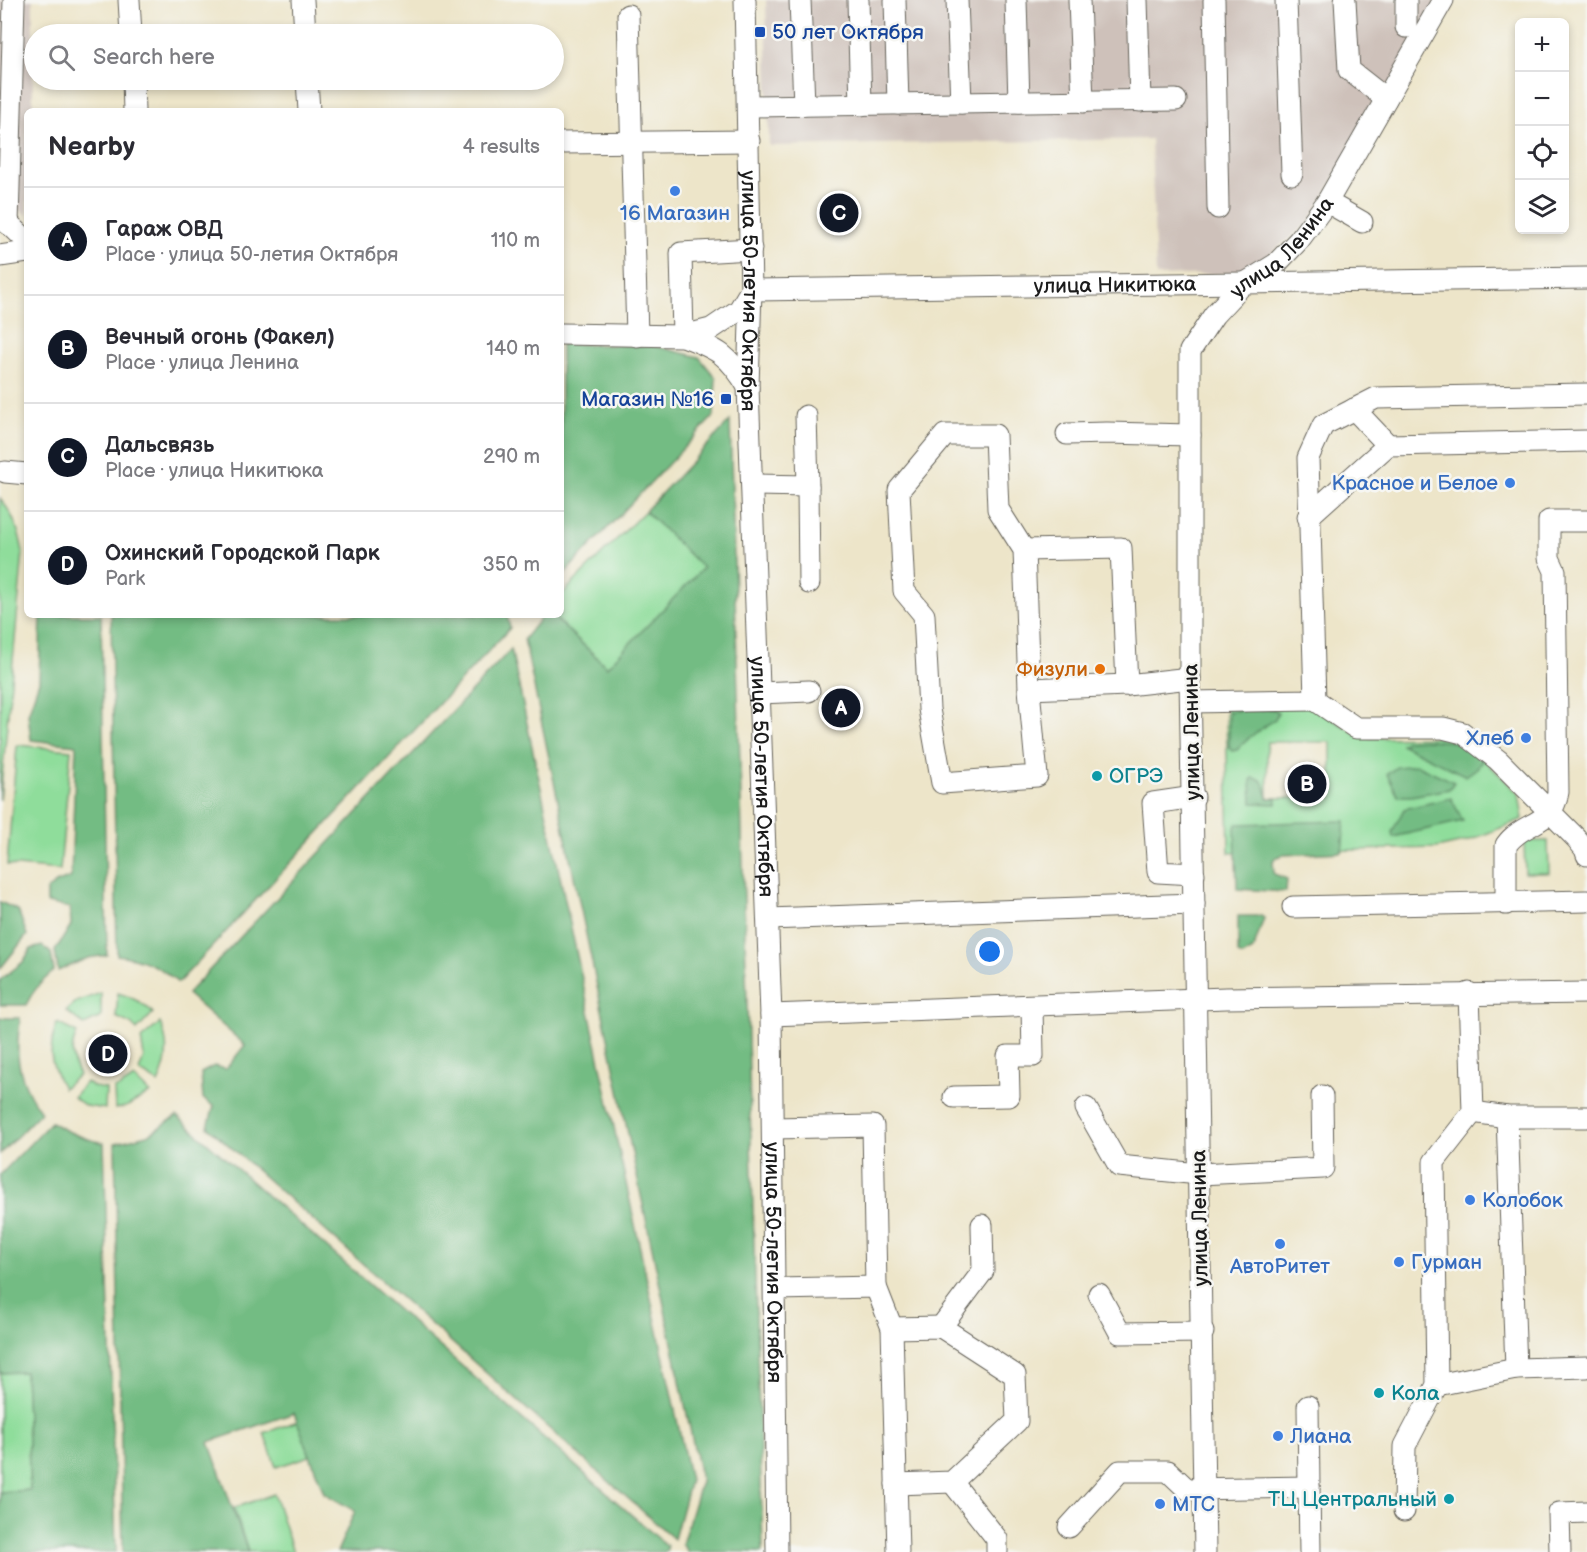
<!DOCTYPE html>
<html lang="en">
<head>
<meta charset="utf-8">
<style>
	body { margin:0; font-family:"Balsamiq Sans",sans-serif; background:#f7f7f7; color:#2b2b33 }
	.controls { position:absolute; right:18px; top:18px; display:grid; overflow:hidden; border-radius:9px; box-shadow:0 3px 9px #0003 }
	.controls button { width:54px; height:54px; display:grid; place-items:center; padding:0; border:0; border-bottom:2px solid #e1e1e2; background:#fff; color:#2b2b33; font:30px sans-serif }
	.you { position:absolute; left:990px; top:952px; width:21px; height:21px; margin:-15px; border:4px solid #fff; border-radius:50%; background:#1a73e8; box-shadow:0 0 0 9px #1a73e833 }
	.badge { display:grid; place-items:center; width:39px; height:39px; border-radius:50%; background:#111827; color:#fff; font-size:20px; font-weight:700 }
	.pin { position:absolute; translate:-50% -50%; border:3px solid #fff; box-shadow:0 2px 6px #0006 }
	.list { margin:0; padding:0; list-style:none }
	h2 { display:flex; justify-content:space-between; align-items:center; height:78px; margin:0; padding:0 24px; font-size:26px }
	h2 small { font-size:20px; font-weight:400; color:#7c7c81 }
	.list li { display:grid; grid-template-columns:39px 1fr auto; gap:18px; align-items:center; box-sizing:border-box; height:108px; padding:0 24px; border-top:2px solid #e1e1e2 }
	.list b { display:block; font-size:22px; white-space:nowrap }
	.list p { margin:0; font-size:20px; white-space:nowrap; color:#7c7c81 }
	.list em { font-size:20px; font-style:normal; color:#7c7c81 }
	.icon { flex:none; width:33px; height:33px; fill:none; stroke:currentColor; stroke-width:2; stroke-linecap:round; stroke-linejoin:round }
	.map { position:relative; flex:none; width:1587px; height:1552px; overflow:hidden }
	.search { position:absolute; background:#fff; box-shadow:0 3px 9px #0003; left:24px; top:24px; width:540px; height:66px; display:flex; align-items:center; gap:15px; box-sizing:border-box; padding:0 21px; border-radius:33px; color:#7c7c81; font-size:22px }
	.panel { position:absolute; background:#fff; box-shadow:0 3px 9px #0003; left:24px; top:108px; width:540px; height:510px; border-radius:9px }
	.map>svg:first-child { display:block }
</style>
</head>
<body>
<div class="map">
<svg width="1587" height="1552" viewBox="0 0 1587 1552">
	<rect width="100%" height="100%" fill="#f6f6f2"/>
	<filter id="ink" filterUnits="userSpaceOnUse"><feTurbulence type="fractalNoise" baseFrequency=".0167" numOctaves="2"/><feDisplacementMap in="SourceGraphic" scale="12" xChannelSelector="R" yChannelSelector="G"/><feConvolveMatrix kernelMatrix="1 2 1 2 8 2 1 2 1" color-interpolation-filters="sRGB"/></filter>
	<filter id="wash" filterUnits="userSpaceOnUse"><feTurbulence type="fractalNoise" baseFrequency=".008" numOctaves="4" result="noise"/><feDisplacementMap in="SourceGraphic" scale="24" xChannelSelector="R" yChannelSelector="G"/><feGaussianBlur stdDeviation="1.35" result="paint"/><feColorMatrix in="noise" values="0 0 0 0 0 0 0 0 0 0 0 0 0 0 0 0 0 1.4 0 .05"/><feComposite in="paint" operator="in"/></filter>
	<g filter="url(#wash)">
		<rect width="100%" height="100%" fill="#ede5c9"/>
		<path fill="#cec1ba" d="M0 0H33V107L40 111H27V216L0 195Z
			M766 0H1440L1309 222 1247 273 1156 276 1151 139 769 146Z"/>
		<path fill="#8fdd9b" stroke="#567c5c" stroke-width="1.5" fill-rule="evenodd" d="M0 498C14 515 20 532 23 553L0 800Z
			M645 511 704 568 607 667 552 615H561V595Z
			M1308 705 1364 738 1461 737 1519 794 1523 819 1468 841 1437 848 1229 853 1226 707ZM1267 742H1331V797L1268 798Z
			M17 745 71 750 60 870 7 865Z
			M1524 841H1548L1549 873H1525Z
			M101 993V1017L84 1025 66 1011 76 1002Z
			M118 993C132 997 143 1002 153 1013L137 1030 131 1024 116 1017Z
			M57 1023 77 1033C70 1049 71 1060 79 1075L63 1088C49 1063 48 1050 57 1023Z
			M160 1023C170 1043 168 1063 158 1083L139 1071 144 1057 141 1039Z
			M134 1078 150 1093 126 1107 115 1109 114 1089 120 1087Z
			M86 1082 94 1087 106 1089 105 1109 86 1106 73 1097Z
			M25 1371 30 1490 0 1492V1373Z
			M298 1421 310 1456 276 1467 264 1433Z
			M274 1494 293 1552H248L234 1508Z"/>
		<path fill="#73bc83" stroke="#486c50" stroke-width="1.5" d="M561 344 654 346 699 357 716 378 714 416 561 577Z
			M730 421 763 1552H688L682 1544 701 1481 524 639 543 615H551L607 667 703 568 645 511Z
			M41 615H101L107 955 88 958 58 971 55 951 71 925 70 908 47 903V890L56 883 71 877 76 745 31 740 28 714 39 681Z
			M111 615H507L510 628 178 983C161 966 141 958 117 955Z
			M511 649 690 1480 674 1539 208 1127 214 1106 203 1099 201 1073 214 1066 226 1069 245 1045 187 994Z
			M1273 709 1278 712 1275 719 1250 737 1237 750 1232 751 1229 746V711Z
			M1429 740 1458 742 1484 758 1477 768 1466 776 1401 744 1405 741Z
			M1417 765 1454 782 1449 789 1411 796H1398L1387 774 1397 767Z
			M1253 778 1261 780 1265 787 1268 798H1277V804L1252 803 1251 780Z
			M1451 798 1463 821 1393 837 1392 832 1404 809Z
			M1345 821 1342 852 1283 855 1275 858 1273 861 1274 874 1287 879 1286 892 1237 889 1235 827 1237 824Z
			M0 902 18 910 27 935 0 969Z
			M1238 916H1261L1264 918 1253 950 1243 956 1238 954Z
			M42 946 51 953 54 971C42 981 33 990 26 1005H0V980L23 962 31 949Z
			M0 1018H20C20 1026 18 1033 18 1041 16 1068 25 1090 41 1112L0 1154Z
			M177 1116 667 1546V1550L664 1552H337L355 1511 324 1493 294 1413 209 1442 248 1552H123L115 1143 148 1135Z
			M51 1122C68 1133 84 1139 104 1143L116 1552H0V1492L30 1490 25 1372 0 1373V1175Z"/>
	</g>
	<g filter="url(#ink)">
		<g fill="none" stroke-linecap="round" stroke-linejoin="round">
			<g stroke="#656259" stroke-width="23">
				<g id="minor">
					<path d="M129 0 131 34"/>
					<path d="M303 0 305 34"/>
					<path id="s1" d="M745 0 751 290 748 387 771 1015 777 1552"/>
					<path d="M800 0 804 105"/>
					<path d="M858 0 861 105"/>
					<path d="M895 0 898 104"/>
					<path d="M957 0 961 103"/>
					<path d="M1016 0 1019 102"/>
					<path d="M1079 0 1083 102"/>
					<path d="M1137 0 1140 101"/>
					<path d="M1214 0 1218 208"/>
					<path d="M1286 0 1292 174"/>
					<path d="M1345 0 1349 70 1386 99"/>
					<path d="M628 15 637 336"/>
					<path d="M1406 27V0"/>
					<path d="M133 80 134 111"/>
					<path d="M307 80 309 111"/>
					<path d="M748 106 1176 100"/>
					<path d="M561 143 749 141"/>
					<path d="M1327 202 1362 222"/>
					<path d="M0 215 27 241"/>
					<path d="M8 224 14 0"/>
					<path d="M0 256 27 252"/>
					<path id="s2" d="M751 290 1587 278"/>
					<path d="M561 334 683 336 711 329 739 310 751 290"/>
					<path d="M683 336 681 253 751 249"/>
					<path d="M683 336C718 349 729 355 748 387"/>
					<path d="M1354 409 1388 445"/>
					<path d="M1067 434 1107 433 1190 435"/>
					<path d="M945 435H995L998 509 1024 550 1029 689 1037 776 942 783 929 709 924 615 904 591 899 490Z"/>
					<path d="M5 472 27 474"/>
					<path d="M752 485 808 486 806 416"/>
					<path d="M808 486 809 583"/>
					<path d="M1308 517 1388 445 1587 441"/>
					<path d="M1024 550 1121 548 1127 685 1190 678"/>
					<path d="M1029 689 1127 685"/>
					<path d="M759 693 809 691"/>
					<path d="M1315 700 1356 728H1443L1463 733 1498 760 1576 838 1585 849 1587 855"/>
					<path d="M1191 702 1315 700 1308 458 1323 425 1376 398 1587 394"/>
					<path d="M1194 797 1153 803 1158 872 1194 874"/>
					<path d="M1506 904V845C1523 821 1553 826 1558 792L1555 571 1549 558V521H1587"/>
					<path d="M1293 907 1587 901"/>
					<path d="M768 919 1194 904"/>
					<path d="M771 1015 1226 998 1587 993"/>
					<path d="M954 1097 1009 1096 1008 1056H1033L1032 1006"/>
					<path d="M1086 1108 1119 1166 1199 1174 1323 1168 1322 1096"/>
					<path d="M1473 1112 1507 1117H1587"/>
					<path d="M1507 1117 1516 1369"/>
					<path d="M773 1128 873 1126 876 1287"/>
					<path d="M776 1289 876 1287 892 1328 898 1552"/>
					<path d="M1099 1294 1120 1333 1203 1332"/>
					<path d="M941 1327 983 1271 982 1225"/>
					<path d="M892 1328 941 1327 1015 1375 1017 1421 952 1482 896 1484"/>
					<path d="M1437 1385 1516 1369 1587 1367"/>
					<path d="M1308 1406 1309 1487"/>
					<path d="M952 1482 997 1539V1552"/>
					<path d="M1404 1511 1405 1446 1437 1385 1434 1162 1473 1112 1469 993"/>
					<path d="M1069 1527 1120 1471H1168L1187 1489 1309 1487 1310 1552"/>
					<path id="s3" d="M1205 1552 1190 678V351L1214 315 1242 285 1276 264 1299 240 1327 202 1443 0"/>
					<path d="M1560 1552 1559 1513 1587 1512"/>
				</g>
			</g>
			<use href="#minor" stroke="#fff" stroke-width="21"/>
		</g>
	</g>
	<g fill="#1a4fb4" stroke="#f6f6f2" stroke-width="2">
		<rect x="754" y="26" width="12" height="12" rx="3"/>
		<rect x="720" y="393" width="12" height="12" rx="3"/>
	</g>
	<g fill="#3f7fe0" stroke="#f6f6f2" stroke-width="2">
		<circle cx="675" cy="191" r="6"/>
		<circle cx="1510" cy="483" r="6"/>
		<circle cx="1526" cy="738" r="6"/>
		<circle cx="1470" cy="1200" r="6"/>
		<circle cx="1280" cy="1244" r="6"/>
		<circle cx="1399" cy="1262" r="6"/>
		<circle cx="1278" cy="1436" r="6"/>
		<circle cx="1160" cy="1504" r="6"/>
	</g>
	<circle fill="#e8710a" stroke="#f6f6f2" stroke-width="2" cx="1100" cy="669" r="6"/>
	<g fill="#0f9aa8" stroke="#f6f6f2" stroke-width="2">
		<circle cx="1097" cy="776" r="6"/>
		<circle cx="1379" cy="1393" r="6"/>
		<circle cx="1449" cy="1499" r="6"/>
	</g>
	<g text-anchor="middle" dominant-baseline="central" stroke-width="5" stroke-linejoin="round" paint-order="stroke">
		<g font-size="21" fill="#164399" stroke="#f6f6f2" text-anchor="start">
			<text x="772" y="32">50 лет Октября</text>
			<text x="714" y="399" text-anchor="end">Магазин №16</text>
		</g>
		<g font-size="21" fill="#366cbe" stroke="#f6f6f2" text-anchor="start">
			<text x="675" y="213" text-anchor="middle">16 Магазин</text>
			<text x="1498" y="483" text-anchor="end">Красное и Белое</text>
			<text x="1514" y="738" text-anchor="end">Хлеб</text>
			<text x="1482" y="1200">Колобок</text>
			<text x="1411" y="1262">Гурман</text>
			<text x="1280" y="1266" text-anchor="middle">АвтоРитет</text>
			<text x="1290" y="1436">Лиана</text>
			<text x="1172" y="1504">МТС</text>
		</g>
		<g font-size="21" fill="#1c1c1c" stroke="#f6f6f2">
			<text stroke="none"><textPath href="#s3" startOffset="1341">улица Ленина</textPath></text>
			<text stroke="none"><textPath href="#s2" startOffset="364">улица Никитюка</textPath></text>
			<text stroke="none"><textPath href="#s1" startOffset="291">улица 50-летия Октября</textPath></text>
			<text transform="translate(1192 732) rotate(-91)">улица Ленина</text>
			<text stroke="none"><textPath href="#s1" startOffset="777">улица 50-летия Октября</textPath></text>
			<text transform="translate(1200 1218) rotate(-91)">улица Ленина</text>
			<text stroke="none"><textPath href="#s1" startOffset="1263">улица 50-летия Октября</textPath></text>
		</g>
		<g font-size="21" fill="#c56008" stroke="#f6f6f2" text-anchor="end">
			<text x="1088" y="669">Физули</text>
		</g>
		<g font-size="21" fill="#0d838f" stroke="#f6f6f2" text-anchor="start">
			<text x="1109" y="776">ОГРЭ</text>
			<text x="1391" y="1393">Кола</text>
			<text x="1437" y="1499" text-anchor="end">ТЦ Центральный</text>
		</g>
	</g>
</svg>
<div class="controls">
<button>+</button>
<button>−</button>
<button><svg class="icon" aria-label="locate" viewBox="0 0 24 24"><circle cx="12" cy="12" r="6"/><path d="M12 2v4M12 18v4M2 12h4M18 12h4"/></svg></button>
<button><svg class="icon" aria-label="layers" viewBox="0 0 24 24"><path d="M12 4l9 5-9 5-9-5zM3 14l9 5 9-5"/></svg></button>
</div>
<div class="you"></div>
<div class="pin badge" style="left:841px;top:708px">A</div>
<div class="pin badge" style="left:1307px;top:784px">B</div>
<div class="pin badge" style="left:839px;top:213px">C</div>
<div class="pin badge" style="left:108px;top:1054px">D</div>
<div class="search"><svg class="icon" aria-label="search" viewBox="0 0 24 24"><circle cx="10" cy="10" r="6"/><path d="M15 15l6 6"/></svg>Search here</div>
<section class="panel">
<h2>Nearby<small>4 results</small></h2>
<ul class="list">
<li><span class="badge">A</span><div><b>Гараж ОВД</b><p>Place · улица 50-летия Октября</p></div><em>110 m</em></li>
<li><span class="badge">B</span><div><b>Вечный огонь (Факел)</b><p>Place · улица Ленина</p></div><em>140 m</em></li>
<li><span class="badge">C</span><div><b>Дальсвязь</b><p>Place · улица Никитюка</p></div><em>290 m</em></li>
<li><span class="badge">D</span><div><b>Охинский Городской Парк</b><p>Park</p></div><em>350 m</em></li>
</ul>
</section>
</div>
</body>
</html>
